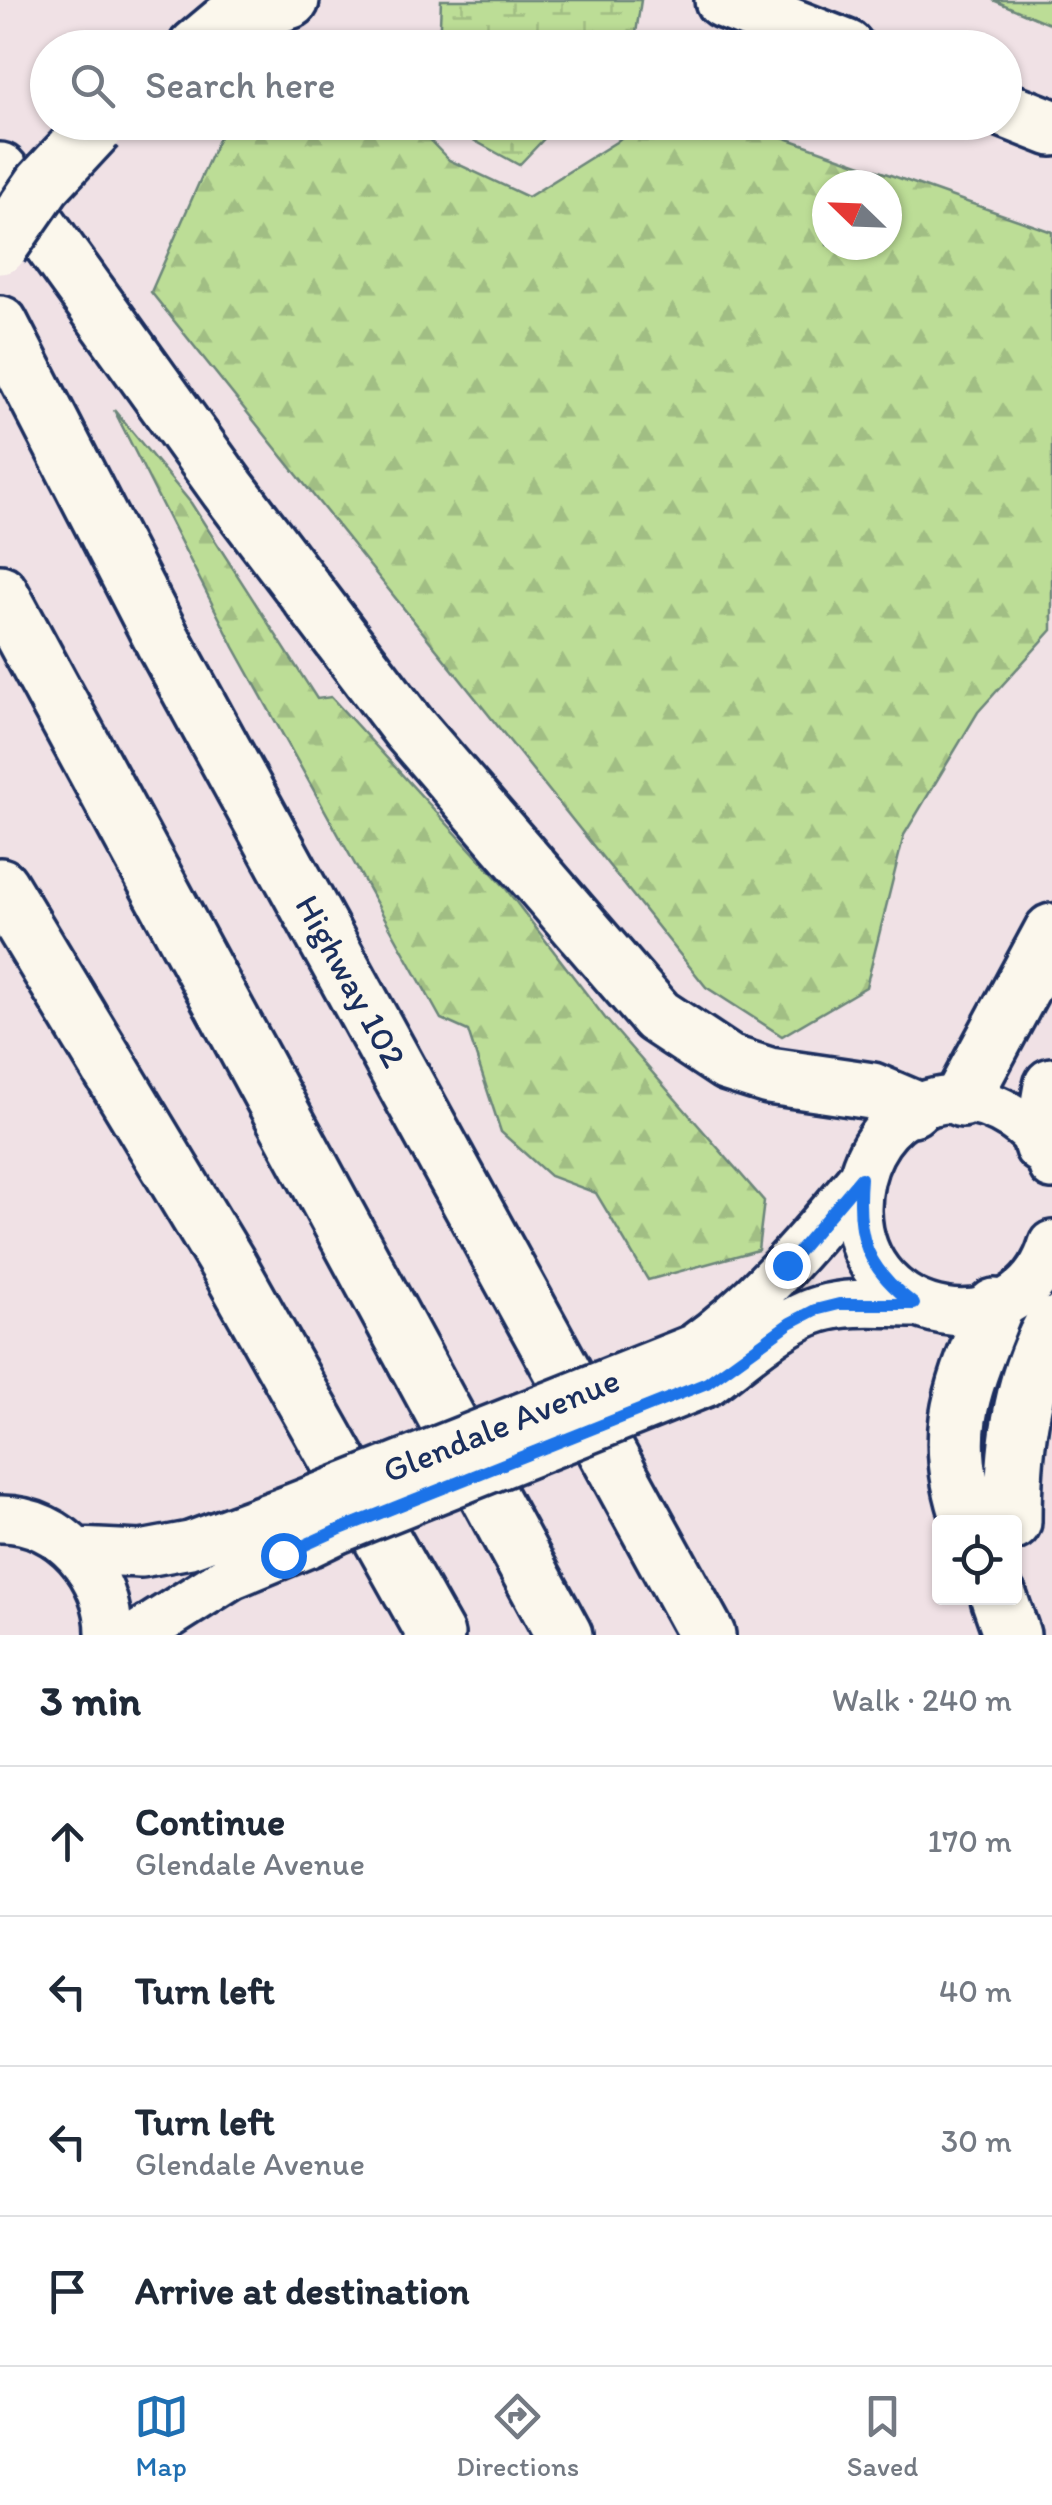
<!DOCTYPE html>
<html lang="en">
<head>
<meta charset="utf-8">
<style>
	body { margin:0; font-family:Itim,sans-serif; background:#f6f6f7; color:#1f2937 }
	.controls { position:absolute; right:30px; bottom:30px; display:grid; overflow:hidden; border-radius:10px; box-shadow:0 2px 8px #0004 }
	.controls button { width:90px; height:90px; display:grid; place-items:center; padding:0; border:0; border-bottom:2px solid #e0e1e3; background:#fff; color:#1f2937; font:50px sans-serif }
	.compass { position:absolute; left:812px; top:170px; width:90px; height:90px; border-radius:50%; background:#fff; box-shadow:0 2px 8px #0004; rotate:293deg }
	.stop { position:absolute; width:30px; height:30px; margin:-22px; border:8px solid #1a73e8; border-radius:50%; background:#fff }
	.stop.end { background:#1a73e8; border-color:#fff; box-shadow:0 2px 10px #0008 }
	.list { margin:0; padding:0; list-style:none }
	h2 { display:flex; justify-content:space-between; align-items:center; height:130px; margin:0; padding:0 40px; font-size:42px }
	h2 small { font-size:32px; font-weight:400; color:#747a83 }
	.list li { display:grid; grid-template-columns:65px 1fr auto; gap:30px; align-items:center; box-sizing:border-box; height:150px; padding:0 40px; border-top:2px solid #e0e1e3 }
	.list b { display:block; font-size:38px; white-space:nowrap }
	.list p { margin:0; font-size:32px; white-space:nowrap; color:#747a83 }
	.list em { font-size:32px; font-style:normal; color:#747a83 }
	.icon { flex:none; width:55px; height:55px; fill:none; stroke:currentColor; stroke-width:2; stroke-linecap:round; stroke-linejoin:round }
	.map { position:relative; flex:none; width:1052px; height:1635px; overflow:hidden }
	.search { position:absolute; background:#fff; box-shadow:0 2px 8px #0004; left:30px; right:30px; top:30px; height:110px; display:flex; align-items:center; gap:25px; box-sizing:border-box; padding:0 35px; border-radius:55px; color:#747a83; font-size:38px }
	.sheet { height:730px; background:#fff }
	nav { display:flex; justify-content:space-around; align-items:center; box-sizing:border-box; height:140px; border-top:2px solid #e0e1e3; background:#fff; font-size:28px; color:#747a83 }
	nav a { display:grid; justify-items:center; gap:5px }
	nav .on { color:#1f6fb2 }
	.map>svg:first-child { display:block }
</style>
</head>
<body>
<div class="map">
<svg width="1052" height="1635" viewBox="0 0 1052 1635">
	<defs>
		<pattern id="forest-firs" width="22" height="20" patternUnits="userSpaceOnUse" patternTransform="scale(2.5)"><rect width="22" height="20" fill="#bcdd96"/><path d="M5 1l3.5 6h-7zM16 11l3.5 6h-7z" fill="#a1be84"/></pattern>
		<pattern id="wetland-marsh" width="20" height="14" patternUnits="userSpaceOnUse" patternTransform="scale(2.5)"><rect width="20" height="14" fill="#bcdd96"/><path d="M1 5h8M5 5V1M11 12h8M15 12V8" fill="none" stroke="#a1be84"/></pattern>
	</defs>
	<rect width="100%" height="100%" fill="#f0e1e5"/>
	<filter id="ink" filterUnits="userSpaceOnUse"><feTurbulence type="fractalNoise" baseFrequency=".01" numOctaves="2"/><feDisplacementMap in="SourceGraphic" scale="20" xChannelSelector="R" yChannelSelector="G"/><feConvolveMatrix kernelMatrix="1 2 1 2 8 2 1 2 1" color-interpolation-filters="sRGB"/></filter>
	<g filter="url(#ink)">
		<path fill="url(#forest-firs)" stroke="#6c867a" stroke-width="2.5" fill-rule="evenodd" d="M993 0H1052V25Z
			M253 123H413L449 160 528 197 616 142 639 123H743L1052 232V630L978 712 904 835 866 987 782 1036 706 987 151 292 223 128ZM887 185V245H827V185Z
			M114 410 191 503 317 699 331 697 503 885 605 1018 764 1201 758 1250 648 1280 596 1193 550 1176 501 1132 468 1031 441 1019 234 647Z"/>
		<path fill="url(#wetland-marsh)" stroke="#6c867a" stroke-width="2.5" d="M441 0H641L635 40 628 47 439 48Z
			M442 123H559L519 165Z"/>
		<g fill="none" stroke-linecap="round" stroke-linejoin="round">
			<g stroke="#1b2f5e" stroke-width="52">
				<path id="secondary" d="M1052 1166C1047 1147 1031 1130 1015 1119 938 1068 857 1123 858 1211 860 1326 1020 1352 1052 1244
					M693 1348C759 1301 809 1240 861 1178
					M707 1383C739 1360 783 1319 820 1309 850 1300 883 1304 914 1304
					M0 1519C62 1518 110 1576 109 1635
					M77 1551 141 1554 190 1545 293 1507
					M138 1635 231 1576 309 1544"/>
			</g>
			<g stroke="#1b2f5e" stroke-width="62">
				<path id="highway" d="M723 0 846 48
					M196 48 227 22 291 0
					M1004 109 1052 128
					M0 171 228 489 408 727 657 1016 728 1063 769 1076 872 1091 912 1108
					M0 324 163 641 707 1635
					M0 593 564 1635
					M0 886 229 1266 436 1635
					M962 1099 1052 932
					M1042 1145 1052 1086
					M971 1522C940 1434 962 1390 995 1307
					M1013 1522C1013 1456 1019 1385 1052 1326
					M999 1598 1012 1635"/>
			</g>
			<use href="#secondary" stroke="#fbf7ec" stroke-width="45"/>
			<use href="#highway" stroke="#fbf7ec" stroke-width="55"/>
			<g stroke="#1b2f5e" stroke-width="52" stroke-linecap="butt">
				<path id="secondary-bridge" d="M293 1507 693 1348
					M309 1544 338 1530 707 1383"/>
			</g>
			<g stroke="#1b2f5e" stroke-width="62" stroke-linecap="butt">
				<path id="highway-bridge" d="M0 246 43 184 96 127"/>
			</g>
			<use href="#secondary-bridge" stroke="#fbf7ec" stroke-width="45"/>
			<use href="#highway-bridge" stroke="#fbf7ec" stroke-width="55"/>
		</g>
	</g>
	<g fill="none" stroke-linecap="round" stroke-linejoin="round" filter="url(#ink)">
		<path stroke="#1a73e8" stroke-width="12" d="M283 1555 338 1530 707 1383 790 1323 815 1310 839 1304H914C866 1268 856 1238 861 1178L787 1265"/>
	</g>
	<g text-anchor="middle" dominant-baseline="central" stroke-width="10" stroke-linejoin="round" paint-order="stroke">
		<g font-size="35" fill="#1b2f5e" stroke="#fbf7ec">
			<text transform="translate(351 981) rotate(61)">Highway 102</text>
			<text transform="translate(501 1425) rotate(-22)">Glendale Avenue</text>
		</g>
	</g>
</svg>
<div class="controls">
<button><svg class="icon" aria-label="locate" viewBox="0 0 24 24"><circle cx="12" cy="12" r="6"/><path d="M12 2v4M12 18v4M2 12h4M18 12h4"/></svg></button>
</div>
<svg class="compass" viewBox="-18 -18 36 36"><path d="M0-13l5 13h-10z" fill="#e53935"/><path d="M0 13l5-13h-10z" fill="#747a83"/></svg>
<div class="stop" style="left:283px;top:1555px"></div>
<div class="stop end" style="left:787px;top:1265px"></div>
<div class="search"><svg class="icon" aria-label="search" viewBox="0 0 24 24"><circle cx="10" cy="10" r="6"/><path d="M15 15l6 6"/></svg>Search here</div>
</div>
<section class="sheet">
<h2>3 min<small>Walk · 240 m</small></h2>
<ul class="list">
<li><svg class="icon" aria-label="ahead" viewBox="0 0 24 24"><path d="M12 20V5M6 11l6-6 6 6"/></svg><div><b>Continue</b><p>Glendale Avenue</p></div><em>170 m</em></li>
<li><svg class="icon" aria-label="left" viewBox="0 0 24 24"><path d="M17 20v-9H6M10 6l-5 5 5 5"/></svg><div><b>Turn left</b></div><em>40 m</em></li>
<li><svg class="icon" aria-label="left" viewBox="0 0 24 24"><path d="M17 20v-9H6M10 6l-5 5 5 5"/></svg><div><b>Turn left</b><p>Glendale Avenue</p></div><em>30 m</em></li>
<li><svg class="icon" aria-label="arrive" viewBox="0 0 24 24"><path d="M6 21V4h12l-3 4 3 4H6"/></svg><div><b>Arrive at destination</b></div></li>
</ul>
</section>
<nav>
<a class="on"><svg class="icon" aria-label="map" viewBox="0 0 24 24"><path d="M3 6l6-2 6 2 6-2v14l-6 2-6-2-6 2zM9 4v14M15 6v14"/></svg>Map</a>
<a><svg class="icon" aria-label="directions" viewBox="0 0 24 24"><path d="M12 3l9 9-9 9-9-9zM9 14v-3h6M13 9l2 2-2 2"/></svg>Directions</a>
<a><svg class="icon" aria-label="saved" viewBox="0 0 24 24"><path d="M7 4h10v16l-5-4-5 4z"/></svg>Saved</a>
</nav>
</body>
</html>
